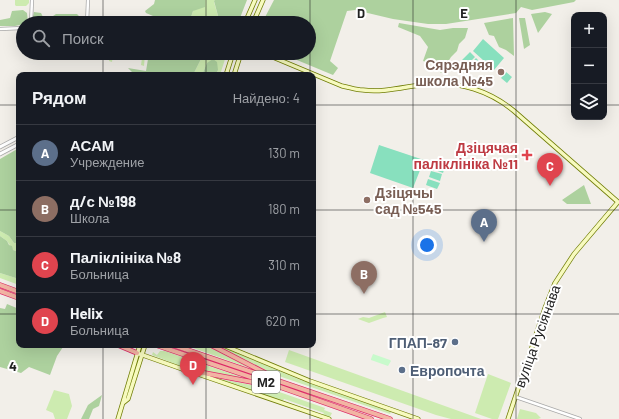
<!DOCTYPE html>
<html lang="ru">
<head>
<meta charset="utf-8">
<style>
	body { margin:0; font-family:Barlow,sans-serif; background:#20242c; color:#f1f3f6 }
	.controls { position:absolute; right:12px; top:12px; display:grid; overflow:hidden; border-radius:8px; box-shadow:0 4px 16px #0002 }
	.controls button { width:36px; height:36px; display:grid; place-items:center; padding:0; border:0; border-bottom:1px solid #363941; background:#171b24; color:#f1f3f6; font:20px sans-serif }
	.you { position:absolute; left:427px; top:245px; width:14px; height:14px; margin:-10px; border:3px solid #fff; border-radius:50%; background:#1a73e8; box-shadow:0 0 0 6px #1a73e833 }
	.badge { display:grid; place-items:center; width:26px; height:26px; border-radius:50%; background:#db2777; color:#fff; font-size:13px; font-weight:700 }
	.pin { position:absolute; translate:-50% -33px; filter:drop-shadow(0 1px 2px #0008) }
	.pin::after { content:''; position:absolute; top:21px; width:14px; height:12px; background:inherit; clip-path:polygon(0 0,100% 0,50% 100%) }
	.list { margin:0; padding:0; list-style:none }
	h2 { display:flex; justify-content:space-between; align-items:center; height:52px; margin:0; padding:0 16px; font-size:17px }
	h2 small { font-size:13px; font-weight:400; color:#9ea1a6 }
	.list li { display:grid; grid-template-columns:26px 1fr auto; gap:12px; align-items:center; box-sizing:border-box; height:56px; padding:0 16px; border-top:1px solid #363941 }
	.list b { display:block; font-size:15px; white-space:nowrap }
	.list p { margin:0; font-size:13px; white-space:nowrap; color:#9ea1a6 }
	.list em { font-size:13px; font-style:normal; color:#9ea1a6 }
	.icon { flex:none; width:22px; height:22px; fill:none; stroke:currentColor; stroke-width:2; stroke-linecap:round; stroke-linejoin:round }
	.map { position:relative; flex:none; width:619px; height:419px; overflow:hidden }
	.search { position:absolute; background:#171b24; box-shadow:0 4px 16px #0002; left:16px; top:16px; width:300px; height:44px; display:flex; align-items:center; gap:10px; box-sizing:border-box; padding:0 14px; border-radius:22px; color:#9ea1a6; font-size:15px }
	.panel { position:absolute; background:#171b24; box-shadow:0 4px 16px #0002; left:16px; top:72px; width:300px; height:276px; border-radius:8px }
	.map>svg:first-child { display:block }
</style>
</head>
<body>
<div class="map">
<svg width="619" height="419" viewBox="0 0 619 419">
	<rect width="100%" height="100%" fill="#f2efe9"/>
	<path fill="#cdebb0" d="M15 0H29V3L26 6H16L15 5Z
		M205 0H215L214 2 220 23H189L193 11Z
		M109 53 145 54 144 66 141 65 142 58 113 54 112 62 109 61Z
		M204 53H216L226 56 220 75H216L218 70 207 63 202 75H193Z
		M0 231 9 236 14 243H19V252L13 250 7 241 0 236Z
		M0 273 19 279V285L0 278Z
		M385 312 387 317 383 318 369 323 358 319 363 317 369 318Z
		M185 345H206L252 369Z
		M214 345H218L298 379 391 412 390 414 270 373Z
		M289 350 481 419H451L436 415 285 362Z
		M160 351H165L256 382 186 368 152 355 153 352 157 355Z
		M488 374 511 383 498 419H492L475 413Z
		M209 377 268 388 325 408 324 410 332 413 330 417 323 415 324 413 284 399 283 401Z
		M54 390 69 394 72 406 67 419H55L53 413 46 410Z
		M520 409 536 413 541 418 538 419H517Z"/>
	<path fill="#add19e" d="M155 0H205V7L193 11 189 23H152L153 16 146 13 145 11 154 4Z
		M215 0H247L238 23H220L214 1Z
		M274 0H576L574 2 532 10 521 7 516 13 446 24H428L393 19 355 10 347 11 330 61 338 68 333 75 280 53H309V23H262Z
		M23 10 27 13 28 23 15 26H0V20L10 18 12 11Z
		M34 12 41 13 43 17V23H35L32 20Z
		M545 12 552 14 538 33 531 14Z
		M56 14H77L80 17C72 24 63 20 54 22L53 16Z
		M513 18 514 56 506 50 499 47 494 36 489 35 484 23Z
		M525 18 530 45 524 49 519 18Z
		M399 23 440 30 453 28H468L465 38 459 44 457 51 451 57 441 73 435 65 423 61 428 47 420 36 398 27Z
		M149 53H204L193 75H135L128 68 146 71Z
		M213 59 217 62 218 70 216 75H202L207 63Z
		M19 148V243H14L9 236 0 231V159Z
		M584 185 591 204H567L562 200Z
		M0 236 7 241 9 245 12 246 13 250 19 252V279L0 273Z
		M7 304 19 309V345H57L63 347 57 356 50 375 29 367 21 373 0 367V308L5 309Z
		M102 395 99 406 93 409 89 419H81L88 405Z"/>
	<path fill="#c8facc" d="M373 354 390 360 391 361 388 366 371 360V359Z"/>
	<path fill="#88e0be" d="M483 39 504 58 494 70 473 51Z
		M470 52 475 57 466 66 461 61Z
		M476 58 481 63 473 72 468 67Z
		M506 72 512 77 507 83 501 78Z
		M379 145 424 160 413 188 370 173Z
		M434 163 445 167 443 173 432 169Z
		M431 171 442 174 440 181 429 177Z
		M428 179 440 183 437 189 426 185Z"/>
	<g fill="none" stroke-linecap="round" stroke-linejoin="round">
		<g stroke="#a9a9a9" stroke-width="4">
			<path id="minor" d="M31 23 32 0
				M87 23 88 0
				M0 29 23 28
				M516 397 580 419"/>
		</g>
		<g stroke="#a9a9a9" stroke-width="4.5">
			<path id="tertiary" d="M0 147 19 137
				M0 154 19 144"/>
		</g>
		<g stroke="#707d05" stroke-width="5">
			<path id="secondary" d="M245 23 255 0
				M253 23 263 0
				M263 53 342 86C349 87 356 90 363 90 384 93 407 86 428 84 459 81 490 91 514 111L618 202
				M226 75 233 53
				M234 75 241 53
				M223 345 310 381 418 419
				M137 353 185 370
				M195 373 329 419
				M123 403 128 399 145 345
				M118 419 140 345
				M508 419 545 308 555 283 574 254 618 202"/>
		</g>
		<g stroke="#dc2a67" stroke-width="5.5">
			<path id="trunk" d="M0 285 19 292
				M0 291 19 298
				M118 345 137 353
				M156 345 283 388 371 419
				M173 345 390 419
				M211 345 271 376
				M183 369 273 386"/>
		</g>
		<use href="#minor" stroke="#fff" stroke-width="2.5"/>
		<use href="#tertiary" stroke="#fff" stroke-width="3"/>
		<use href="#secondary" stroke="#f7fabf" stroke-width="3.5"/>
		<use href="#trunk" stroke="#f2b4a3" stroke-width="4"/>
	</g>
	<path fill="none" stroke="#222" stroke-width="1" stroke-opacity="0.55" d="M103 0V23M206 0V23M310 0V75M413 0V419M516 0V419M103 53V75M206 53V75M0 105H19M313 105H574M604 105H619M0 210H19M313 210H619M0 314H19M313 314H619M103 345V419M206 345V419M310 345V419"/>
	<g fill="#8d6e63" stroke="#fff" stroke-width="1.5">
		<circle cx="501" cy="72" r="4"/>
		<circle cx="367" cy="200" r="4"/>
	</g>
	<path fill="#e0444e" stroke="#fff" stroke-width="1.5" d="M525 149h4v4h4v4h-4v4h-4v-4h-4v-4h4z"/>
	<g fill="#5c6f8a" stroke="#fff" stroke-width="1.5">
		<circle cx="455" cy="342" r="4"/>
		<circle cx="402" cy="370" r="4"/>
	</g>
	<g text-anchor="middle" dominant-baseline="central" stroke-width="4" stroke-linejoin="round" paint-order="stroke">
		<rect fill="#fff" stroke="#646464" stroke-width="1" x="252" y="371" width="28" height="22" rx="3"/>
		<g font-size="13" font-weight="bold" fill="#222">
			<text x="266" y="382">М2</text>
		</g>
		<g font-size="14" font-weight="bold" fill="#785e54" stroke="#fff" text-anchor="end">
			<text x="493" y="64">Сярэдняя<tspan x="493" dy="16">школа №45</tspan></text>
			<text x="375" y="192" text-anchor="start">Дзіцячы<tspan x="375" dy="16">сад №545</tspan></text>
		</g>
		<g font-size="14" font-weight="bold" fill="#be3a42" stroke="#fff" text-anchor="end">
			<text x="518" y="147">Дзіцячая<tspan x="518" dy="16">паліклініка №11</tspan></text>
		</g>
		<g font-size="14" fill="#222" stroke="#fff">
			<text transform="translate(537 336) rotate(-70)">вуліца Русіянава</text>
		</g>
		<g font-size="14" font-weight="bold" fill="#4e5e75" stroke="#fff" text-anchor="end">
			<text x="447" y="342">ГПАП-87</text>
			<text x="410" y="370" text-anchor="start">Европочта</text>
		</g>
	</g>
	<g font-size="13" text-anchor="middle" font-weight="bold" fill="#222" stroke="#fff" stroke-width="4" stroke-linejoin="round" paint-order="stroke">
		<text x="361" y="18">D</text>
		<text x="464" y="18">E</text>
		<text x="13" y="371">4</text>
	</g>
</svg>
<div class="controls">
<button>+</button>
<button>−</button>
<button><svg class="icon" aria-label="layers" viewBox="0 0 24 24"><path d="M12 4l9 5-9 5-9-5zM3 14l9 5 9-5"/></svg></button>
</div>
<div class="you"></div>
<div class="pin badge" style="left:484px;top:242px;background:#5c6f8a">A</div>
<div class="pin badge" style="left:364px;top:294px;background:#8d6e63">B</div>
<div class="pin badge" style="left:550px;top:186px;background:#e0444e">C</div>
<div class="pin badge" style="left:193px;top:385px;background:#e0444e">D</div>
<div class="search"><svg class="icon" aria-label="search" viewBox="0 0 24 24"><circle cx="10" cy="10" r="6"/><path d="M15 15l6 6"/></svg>Поиск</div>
<section class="panel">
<h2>Рядом<small>Найдено: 4</small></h2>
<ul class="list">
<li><span class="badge" style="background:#5c6f8a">A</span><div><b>АСАМ</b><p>Учреждение</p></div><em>130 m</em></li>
<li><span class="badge" style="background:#8d6e63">B</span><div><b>д/с №198</b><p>Школа</p></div><em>180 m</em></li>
<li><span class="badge" style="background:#e0444e">C</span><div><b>Паліклініка №8</b><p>Больница</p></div><em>310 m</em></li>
<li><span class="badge" style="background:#e0444e">D</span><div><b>Helix</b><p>Больница</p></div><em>620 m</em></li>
</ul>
</section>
</div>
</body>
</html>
